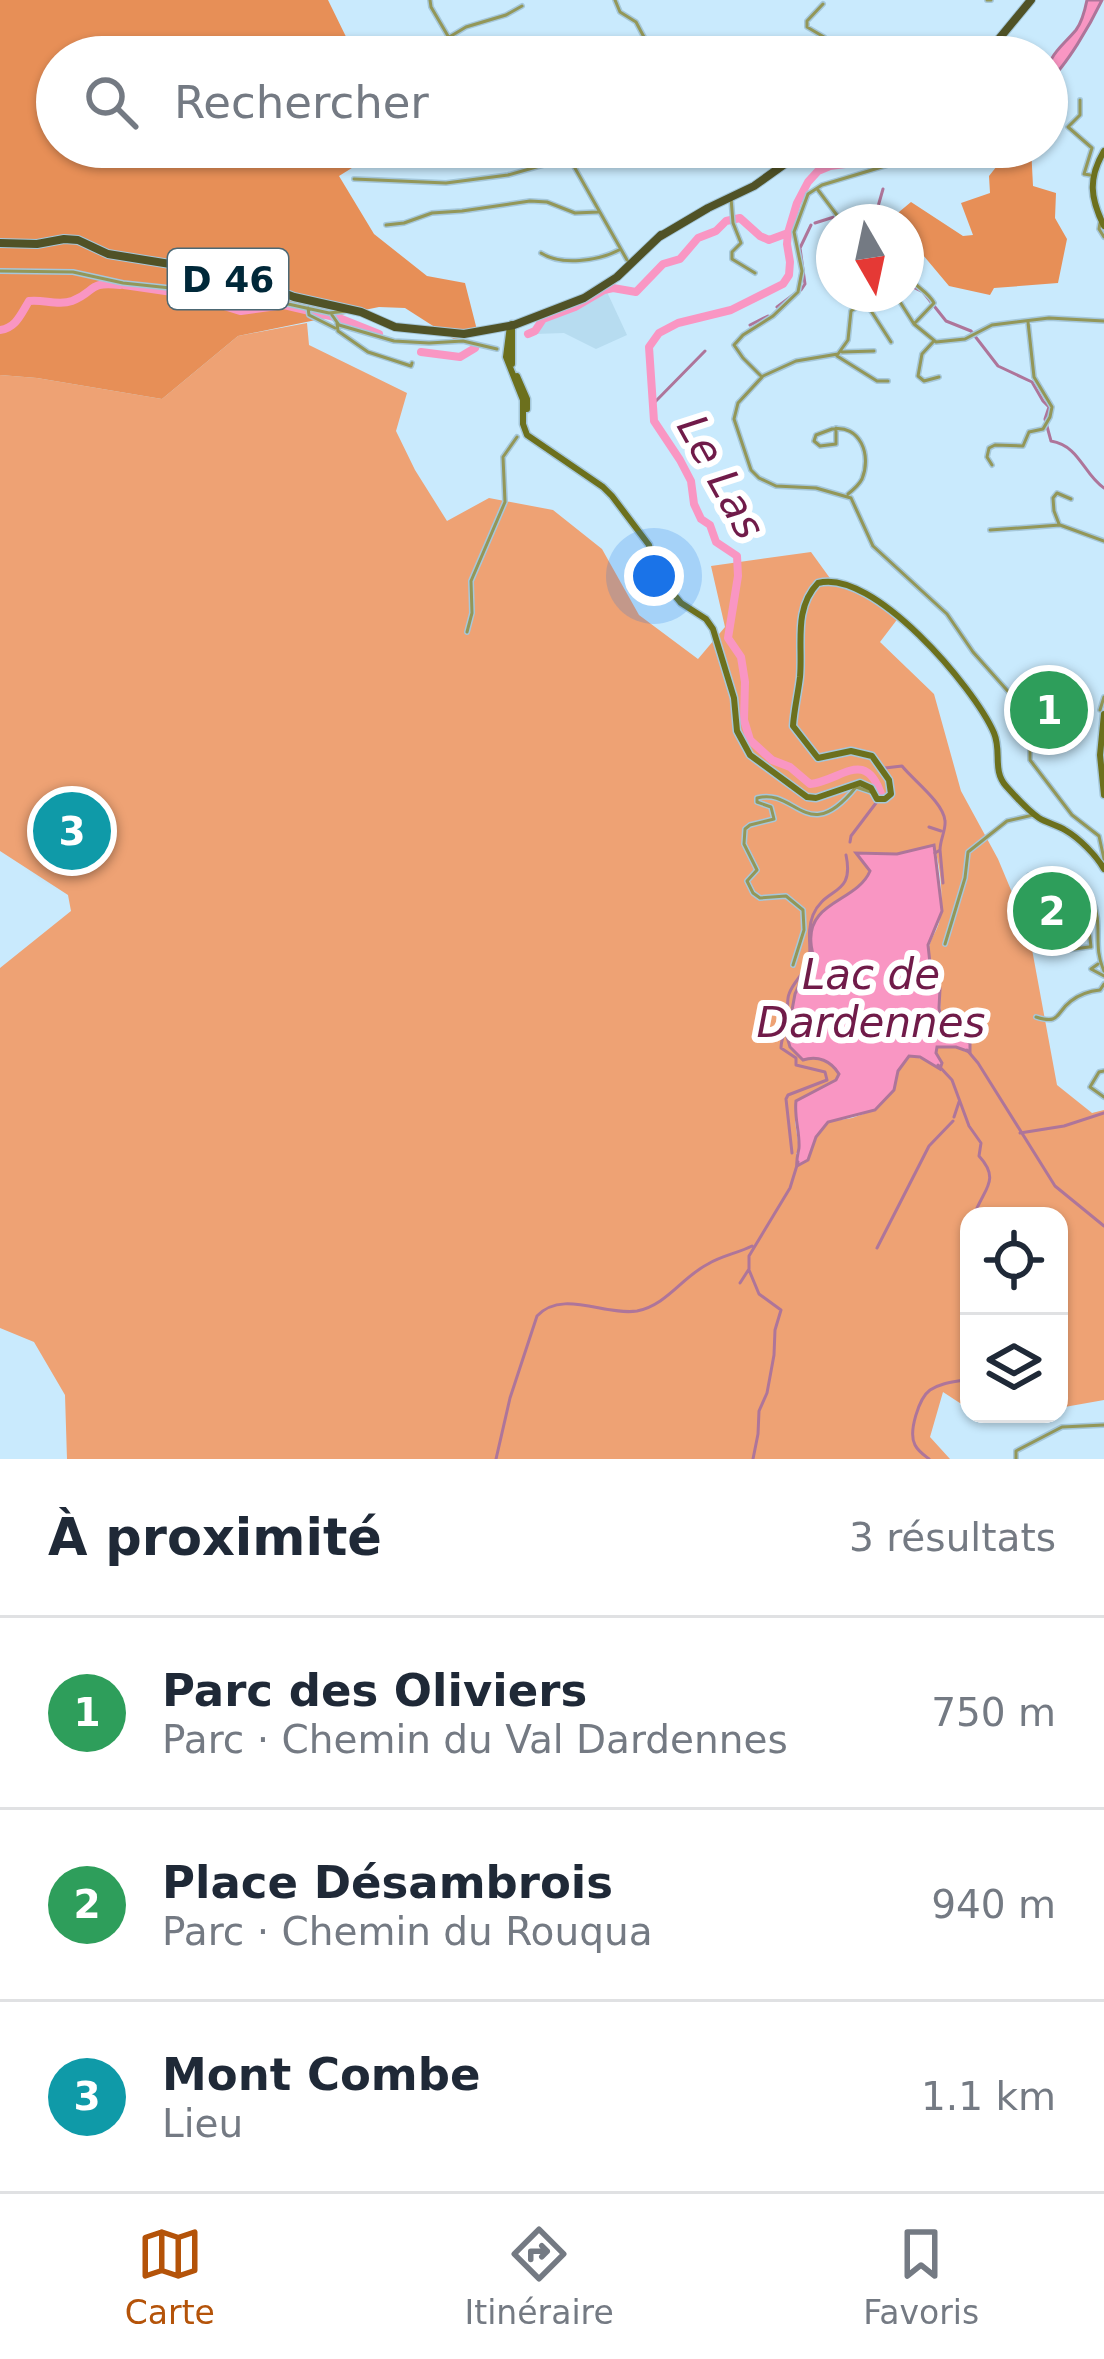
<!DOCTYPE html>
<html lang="fr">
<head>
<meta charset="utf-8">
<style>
	body { margin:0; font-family:"DejaVu Sans",sans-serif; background:#f2f2f3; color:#1f2937 }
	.controls { position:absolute; right:36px; bottom:36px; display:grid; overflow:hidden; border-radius:24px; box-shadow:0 3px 9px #0004 }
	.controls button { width:108px; height:108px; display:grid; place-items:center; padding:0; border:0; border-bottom:3px solid #e0e1e3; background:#fff; color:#1f2937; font:60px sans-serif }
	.compass { position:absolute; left:816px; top:204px; width:108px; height:108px; border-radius:50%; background:#fff; box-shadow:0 3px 9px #0004; rotate:171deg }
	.you { position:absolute; left:654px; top:576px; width:42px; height:42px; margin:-30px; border:9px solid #fff; border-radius:50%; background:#1a73e8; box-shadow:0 0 0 18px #1a73e833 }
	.badge { display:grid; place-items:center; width:78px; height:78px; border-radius:50%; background:#b45309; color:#fff; font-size:39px; font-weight:700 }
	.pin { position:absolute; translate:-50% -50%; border:6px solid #fff; box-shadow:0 3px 12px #0006 }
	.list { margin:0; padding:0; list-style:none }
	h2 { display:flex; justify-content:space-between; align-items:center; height:156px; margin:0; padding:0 48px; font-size:51px }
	h2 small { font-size:39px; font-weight:400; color:#747a83 }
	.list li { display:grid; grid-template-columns:78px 1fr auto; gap:36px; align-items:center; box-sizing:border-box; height:192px; padding:0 48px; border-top:3px solid #e0e1e3 }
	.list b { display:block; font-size:45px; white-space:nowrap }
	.list p { margin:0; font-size:39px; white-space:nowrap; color:#747a83 }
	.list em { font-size:39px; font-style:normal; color:#747a83 }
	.icon { flex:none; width:66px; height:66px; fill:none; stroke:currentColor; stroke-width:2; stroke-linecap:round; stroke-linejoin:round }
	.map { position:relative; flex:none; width:1104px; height:1459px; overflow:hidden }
	.search { position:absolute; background:#fff; box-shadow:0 3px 9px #0004; left:36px; right:36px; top:36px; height:132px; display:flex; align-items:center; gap:30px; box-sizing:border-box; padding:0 42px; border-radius:66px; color:#747a83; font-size:45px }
	.sheet { height:732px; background:#fff }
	nav { display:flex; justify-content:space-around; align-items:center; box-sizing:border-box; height:168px; border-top:3px solid #e0e1e3; background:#fff; font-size:33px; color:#747a83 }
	nav a { display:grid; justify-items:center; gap:6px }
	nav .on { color:#b45309 }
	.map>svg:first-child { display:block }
</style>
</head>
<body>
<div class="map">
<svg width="1104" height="1459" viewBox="0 0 1104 1459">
	<rect width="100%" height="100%" fill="#c9eafd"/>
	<path fill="#b7dcf0" d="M607 292 627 335 596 349 564 333 535 334 544 319 566 313Z"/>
	<path fill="#eea274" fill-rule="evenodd" d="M307 323 309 345 407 393 396 431 415 470 447 521 489 498 553 510 602 549 639 615 698 659 725 627 711 566 811 552 832 581 860 591 899 617 880 642 934 694 961 791 998 859 1029 933 1057 1085 1092 1113 1104 1110V1400L1059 1408V1216H969V1409L943 1392 930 1437 950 1459H67L65 1395 34 1342 0 1328V968L71 911 68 895 0 851V375L37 378 162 399 238 336ZM934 846C941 868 944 900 939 923 936 933 929 940 929 950 929 964 938 973 940 987 941 1000 939 1012 942 1026L969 1043 966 1052 956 1047H938L936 1053 942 1063 909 1056 898 1070 894 1090 875 1110 852 1118 828 1122 816 1137 808 1159 796 1154 799 1149 795 1121 814 1091 836 1080 839 1074 832 1063C813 1058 793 1058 788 1037L803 976 814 962C814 955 811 949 811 943 807 902 856 902 870 871L857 853 897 854Z"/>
	<path fill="#e78f57" d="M0 0H328L352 49 360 57H57V147H377L376 153 339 176 374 234 427 276 465 283 477 330 455 340 405 308 379 307 238 336 162 399 37 378 0 375Z
		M1012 147H1031L1033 186 1056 193 1055 218 1067 239 1058 283 994 288 990 295 949 286 923 255 906 250V222H887L911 202 963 236 973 235 961 203 990 193 989 176Z"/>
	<path fill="#f996c3" stroke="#ae759a" stroke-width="3" d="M1087 0H1102C1090 25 1067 65 1047 83 1047 54 1059 50 1076 30 1082 22 1085 10 1087 0Z
		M934 845 942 911 928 945 930 963 937 976 940 989 939 1008 942 1026 970 1043V1052L956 1047H937L936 1053 942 1063 940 1069 920 1057 909 1056 898 1071 894 1090 875 1110 828 1122 816 1137 808 1160 797 1166C796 1160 798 1154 799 1148 800 1132 794 1118 796 1101L836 1080 839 1074C831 1061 818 1055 803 1060L790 1047 787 1037 795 994 803 976 814 962C814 955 811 949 811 943 807 901 857 902 870 871L856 853 897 854Z"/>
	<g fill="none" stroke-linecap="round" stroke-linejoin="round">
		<path stroke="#ae759a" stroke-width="3" d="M876 153 878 165
			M877 222 875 217 883 189
			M815 223 834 217
			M906 277 913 287 923 292 946 321 971 331 998 366 1032 382 1043 401 1049 407 1045 419 1051 441C1080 446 1083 474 1104 488
			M801 290 805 284 800 248 811 225
			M777 307 793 295
			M750 325 768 316
			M652 405 705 351
			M885 768 902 766C913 780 944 803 945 821 946 830 940 840 940 850L935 853
			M929 827 941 831
			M850 842 851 836 876 803
			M940 850 943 883
			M967 1050 978 1063 1055 1186 1104 1226
			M938 1065 952 1080 969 1126 981 1143 979 1156C1002 1181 982 1190 974 1216
			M954 1117 959 1102
			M1020 1133 1064 1126 1104 1113
			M792 1153 786 1099 788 1095 827 1080 825 1072 796 1065V1058L781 1048C781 1038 786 1032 787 1022 789 1013 786 1002 789 994 793 982 805 973 809 961 812 948 806 933 813 915 825 886 855 897 846 855
			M969 1232 966 1241 969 1262
			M877 1248 929 1146 953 1121
			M749 1270 759 1294 781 1310 775 1330 774 1355 767 1393 759 1411 758 1434 753 1459
			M740 1283 749 1269V1256L790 1188 798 1162
			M496 1459 510 1398 537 1316C562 1289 605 1316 637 1311 667 1305 682 1277 708 1264 721 1256 738 1253 752 1246
			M929 1459C924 1455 918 1451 915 1445 908 1432 919 1398 930 1390 942 1382 956 1382 969 1379"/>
		<path stroke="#f996c3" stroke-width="8" d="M913 147C937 171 952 166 977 147
			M124 285 186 294 240 311
			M241 311 284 305 339 318 379 334
			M0 330C16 328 21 314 29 301 43 299 58 306 72 301 96 292 87 281 120 285
			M528 334 535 331 543 319 575 307 604 290 613 288 636 292 663 264 680 259 698 238 716 231 726 221 740 218 760 236 769 240 788 233
			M421 352 460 357 475 348
			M882 797C866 746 841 781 810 784L790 767 772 760 750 740 744 720 745 682 741 657 728 638 738 576 737 556 716 542 710 525 701 519 694 504 691 481 680 460 654 421 649 347 659 333 678 323 731 310 783 284 789 275 790 262 787 244 788 233 797 203 808 182 818 171 830 166 853 163 887 147"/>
		<g stroke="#a5c7da" stroke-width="6">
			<path id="street" d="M430 0 431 7 448 36
				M615 0 620 12 636 22 645 39
				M987 0H991
				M823 4 807 21V27L824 37 832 49 845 57
				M416 57 466 27 506 15 522 6
				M457 57 465 50
				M607 57 611 52 646 40 674 57
				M1080 100V115L1068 127 1092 148 1084 174 1090 175
				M374 147 371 152 375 161 391 155H402
				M545 147 550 158 565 155
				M563 147 627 260
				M354 179 446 183 508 175 568 158
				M818 190 842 222
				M731 198 733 223 741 243 732 252V259L755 273
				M1100 223 1099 229 1104 237
				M386 225 404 223 432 213 462 211 530 201 547 202 575 213 598 212
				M541 253C561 266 598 261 619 250
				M0 271 73 272 123 283 180 289 243 306 279 302 329 313 347 311
				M907 274C914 287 927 290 934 303L914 324
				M878 294 851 311 848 340 838 354 796 361 763 376 738 403 734 419 751 470 759 478 776 486 816 488 851 498 873 546 947 614 973 652 1022 707 1030 723V760L1072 815 1099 836 1104 859
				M895 294 914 324 936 342 965 339 992 325 1049 318 1104 321
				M866 303 891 342
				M308 308 309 315 335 328
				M332 315 339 325 394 341 429 343 463 341 497 349
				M337 323 338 331 368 352 411 366 412 363
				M933 342 922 354 918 376 924 381 939 377
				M842 352 874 351
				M837 356 877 381H888
				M761 376 743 358 734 345 743 335 773 316 798 292 802 271 794 232 808 194 822 185 905 160 919 147
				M836 428V444L820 446 814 441 816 435 832 429C860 424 872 455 862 479 859 485 853 490 848 494
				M992 465 987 457 989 448 995 445 1023 446 1029 432 1043 429 1050 417 1052 407 1034 377 1028 322
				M1059 524 1054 511 1053 498 1057 493 1071 499
				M990 530 1060 525 1104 541
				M467 632 472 613 471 581 505 502 503 457 517 437
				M1100 710 1104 697
				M1029 875 1049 878 1082 894 1086 904 1091 947
				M1042 878 1034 882C1033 904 1030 917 1048 932
				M1092 898C1104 926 1092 945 1104 971
				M945 944 965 878 968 852 1007 821 1033 815
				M1067 950 1089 947
				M1098 964 1091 969 1104 976
				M793 965 804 930 803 910 786 896 760 898 753 893 747 881 757 870 744 844 745 829 750 825 774 819 771 807 757 802V798C796 787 807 848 856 787L871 792
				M1036 1017C1061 1025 1055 1013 1071 1001 1080 994 1090 991 1100 990L1104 984
				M1104 1071 1099 1072 1090 1087 1104 1097
				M1016 1459V1451L1062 1427 1104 1425"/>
		</g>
		<g stroke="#a5c7da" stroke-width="9">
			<path id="secondary" d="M1104 151C1088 178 1090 198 1104 226
				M512 324V364
				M510 326 506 357 523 400V424L527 435 603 487 612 496 649 545 654 567 662 580 681 603 706 619 713 629 734 698 737 731 750 755 807 797 816 798 860 783 871 788 877 799H885L891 794 889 780 872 756 851 751 818 758 793 726C794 710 798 694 800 677 803 645 793 609 818 583 873 568 974 687 994 733 1002 752 992 770 1006 786 1016 797 1027 810 1039 818 1047 823 1057 825 1065 830 1079 838 1096 855 1104 869
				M517 376 527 399V409
				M1104 714 1100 755 1104 795"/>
		</g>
		<g stroke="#a5c7da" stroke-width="10">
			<path id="primary" d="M984 57 1031 0
				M659 237 708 208 754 186 789 161 820 147
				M0 243 37 244 64 239 78 240 108 254 195 268 226 279 265 286 294 297 361 312 395 327 464 334 514 325 584 298 617 277 661 235"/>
		</g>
		<use href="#street" stroke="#939758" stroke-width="3"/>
		<use href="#secondary" stroke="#6c701d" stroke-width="6"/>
		<use href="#primary" stroke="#505226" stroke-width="8"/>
	</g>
	<g text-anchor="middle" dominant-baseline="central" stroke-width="12" stroke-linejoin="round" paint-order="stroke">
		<rect fill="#fff" stroke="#4c6874" stroke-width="3" x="168" y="249" width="120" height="60" rx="9"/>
		<g font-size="36" font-weight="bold" fill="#002839">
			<text x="228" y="279">D 46</text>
		</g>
		<g font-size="42" font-style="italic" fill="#701b49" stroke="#fff">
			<text transform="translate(721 477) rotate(61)">Le Las</text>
			<text x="871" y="974">Lac de<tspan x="871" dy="48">Dardennes</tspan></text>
		</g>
	</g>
</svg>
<div class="controls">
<button><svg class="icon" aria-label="locate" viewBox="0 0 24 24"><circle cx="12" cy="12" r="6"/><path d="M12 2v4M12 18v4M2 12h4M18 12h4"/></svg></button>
<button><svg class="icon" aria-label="layers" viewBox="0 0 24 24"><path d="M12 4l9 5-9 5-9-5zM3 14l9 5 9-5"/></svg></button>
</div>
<svg class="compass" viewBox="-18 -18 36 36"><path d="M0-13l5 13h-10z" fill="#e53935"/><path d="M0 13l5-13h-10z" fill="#747a83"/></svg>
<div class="you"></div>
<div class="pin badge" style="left:1049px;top:710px;background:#2e9e5b">1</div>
<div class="pin badge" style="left:1052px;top:911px;background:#2e9e5b">2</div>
<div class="pin badge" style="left:72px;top:831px;background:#0f9aa8">3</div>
<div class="search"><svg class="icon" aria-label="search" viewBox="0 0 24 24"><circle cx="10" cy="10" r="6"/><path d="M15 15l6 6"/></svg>Rechercher</div>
</div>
<section class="sheet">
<h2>À proximité<small>3 résultats</small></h2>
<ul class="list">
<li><span class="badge" style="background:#2e9e5b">1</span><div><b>Parc des Oliviers</b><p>Parc · Chemin du Val Dardennes</p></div><em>750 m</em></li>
<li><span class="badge" style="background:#2e9e5b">2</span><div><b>Place Désambrois</b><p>Parc · Chemin du Rouqua</p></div><em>940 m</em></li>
<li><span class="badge" style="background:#0f9aa8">3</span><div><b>Mont Combe</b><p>Lieu</p></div><em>1.1 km</em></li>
</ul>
</section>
<nav>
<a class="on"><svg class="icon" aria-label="map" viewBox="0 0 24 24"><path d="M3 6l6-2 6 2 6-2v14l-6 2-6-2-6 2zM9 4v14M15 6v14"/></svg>Carte</a>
<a><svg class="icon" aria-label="directions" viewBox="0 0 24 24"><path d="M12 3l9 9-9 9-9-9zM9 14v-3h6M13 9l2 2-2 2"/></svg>Itinéraire</a>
<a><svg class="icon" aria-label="saved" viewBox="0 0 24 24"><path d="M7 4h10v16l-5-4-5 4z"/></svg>Favoris</a>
</nav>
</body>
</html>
